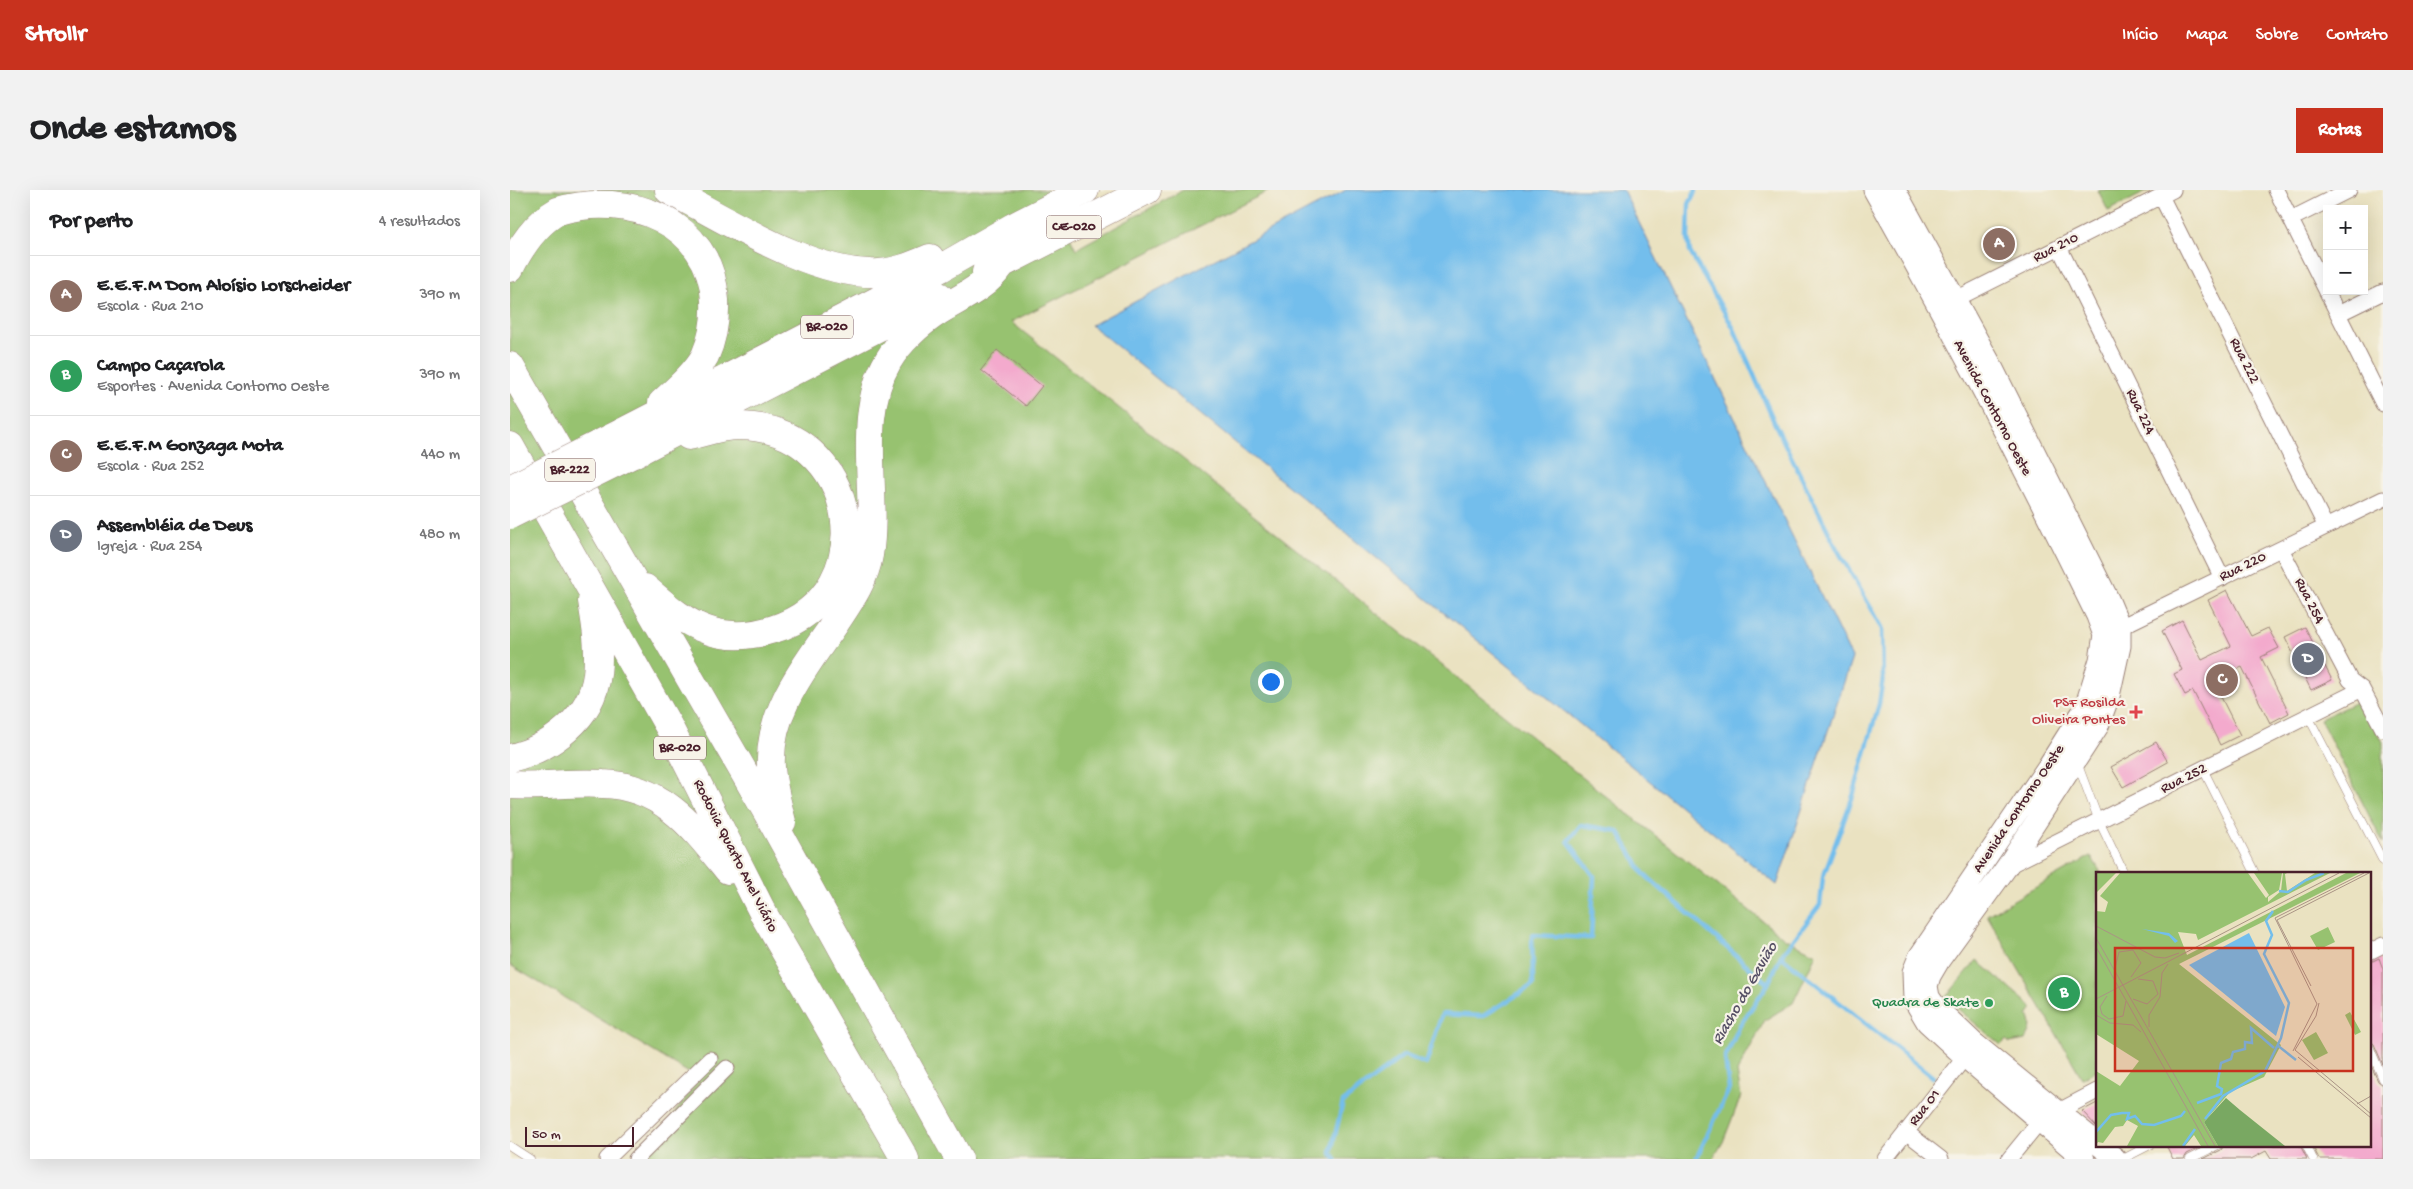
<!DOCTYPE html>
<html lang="pt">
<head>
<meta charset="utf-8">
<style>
	body { margin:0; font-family:"Gochi Hand",sans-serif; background:#f2f2f2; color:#202124 }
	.controls { position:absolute; right:15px; top:15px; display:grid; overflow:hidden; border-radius:0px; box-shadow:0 5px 20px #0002 }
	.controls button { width:45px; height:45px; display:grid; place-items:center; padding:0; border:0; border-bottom:1px solid #e0e0e0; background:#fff; color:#202124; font:25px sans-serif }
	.scale { position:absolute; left:15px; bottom:12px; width:109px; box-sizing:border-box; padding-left:5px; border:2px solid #4a1f2b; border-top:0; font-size:14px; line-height:18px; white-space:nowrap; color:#4a1f2b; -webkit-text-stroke:4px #f7f3e8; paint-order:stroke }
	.you { position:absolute; left:760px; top:491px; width:18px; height:18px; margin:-12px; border:4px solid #fff; border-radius:50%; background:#1a73e8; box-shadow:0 0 0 8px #1a73e833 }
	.badge { display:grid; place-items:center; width:32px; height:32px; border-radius:50%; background:#c8321e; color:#fff; font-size:16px; font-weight:700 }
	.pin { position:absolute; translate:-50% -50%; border:2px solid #fff; box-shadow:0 1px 5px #0006 }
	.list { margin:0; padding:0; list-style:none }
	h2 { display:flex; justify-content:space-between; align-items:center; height:65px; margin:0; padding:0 20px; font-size:21px }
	h2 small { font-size:16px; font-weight:400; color:#757577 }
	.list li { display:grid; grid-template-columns:32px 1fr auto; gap:15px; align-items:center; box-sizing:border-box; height:80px; padding:0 20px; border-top:1px solid #e0e0e0 }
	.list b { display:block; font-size:19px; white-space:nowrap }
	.list p { margin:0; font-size:16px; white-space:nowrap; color:#757577 }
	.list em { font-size:16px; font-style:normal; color:#757577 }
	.map { position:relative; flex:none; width:1873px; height:969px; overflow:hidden; border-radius:0px }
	header { display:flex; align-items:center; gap:30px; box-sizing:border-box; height:70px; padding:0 25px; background:#c8321e; color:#fff }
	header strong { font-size:24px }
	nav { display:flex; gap:28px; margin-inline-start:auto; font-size:18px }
	.intro { display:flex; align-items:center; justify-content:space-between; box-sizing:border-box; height:120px; padding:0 30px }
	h1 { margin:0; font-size:35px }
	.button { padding:12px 22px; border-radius:0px; background:#c8321e; color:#fff; font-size:18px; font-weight:700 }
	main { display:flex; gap:30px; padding:0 30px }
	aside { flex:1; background:#fff; border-radius:0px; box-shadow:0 5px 20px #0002 }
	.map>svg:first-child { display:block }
</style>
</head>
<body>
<header>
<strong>Strollr</strong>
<nav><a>Início</a><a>Mapa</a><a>Sobre</a><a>Contato</a></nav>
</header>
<div class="intro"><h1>Onde estamos</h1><a class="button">Rotas</a></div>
<main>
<aside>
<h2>Por perto<small>4 resultados</small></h2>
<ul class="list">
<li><span class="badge" style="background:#8d6e63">A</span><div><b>E.E.F.M Dom Aloísio Lorscheider</b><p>Escola · Rua 210</p></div><em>390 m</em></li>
<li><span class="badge" style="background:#2e9e5b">B</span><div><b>Campo Caçarola</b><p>Esportes · Avenida Contorno Oeste</p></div><em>390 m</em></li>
<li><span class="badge" style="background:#8d6e63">C</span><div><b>E.E.F.M Gonzaga Mota</b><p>Escola · Rua 252</p></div><em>440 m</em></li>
<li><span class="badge" style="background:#6b7280">D</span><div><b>Assembléia de Deus</b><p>Igreja · Rua 254</p></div><em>480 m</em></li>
</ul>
</aside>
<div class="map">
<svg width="1873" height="969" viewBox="0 0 1873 969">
	<rect width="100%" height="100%" fill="#f7f3e8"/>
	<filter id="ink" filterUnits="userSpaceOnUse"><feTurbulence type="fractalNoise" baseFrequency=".02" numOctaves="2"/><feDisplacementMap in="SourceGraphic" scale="10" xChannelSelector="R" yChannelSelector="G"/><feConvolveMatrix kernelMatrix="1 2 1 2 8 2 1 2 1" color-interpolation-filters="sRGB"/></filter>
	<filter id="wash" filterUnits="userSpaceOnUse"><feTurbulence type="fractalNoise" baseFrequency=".0096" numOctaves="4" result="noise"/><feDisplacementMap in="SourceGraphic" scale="20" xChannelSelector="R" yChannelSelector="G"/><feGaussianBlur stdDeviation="1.12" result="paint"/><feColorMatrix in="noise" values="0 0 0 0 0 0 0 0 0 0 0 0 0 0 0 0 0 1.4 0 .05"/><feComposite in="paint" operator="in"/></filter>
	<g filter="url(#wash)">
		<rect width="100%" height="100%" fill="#eae2c1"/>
		<path fill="#97c270" stroke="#70704e" d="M0 0H537L566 59 673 0H761L501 132 1274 748 1306 764 1283 813 1255 830 1227 882 1231 906 1213 952 1203 969H132L189 889 0 775Z
			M1588 0H1640L1598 21Z
			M1851 510 1873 552V653L1810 529Z
			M1581 666 1591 683H1587V880L1572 888 1477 725Z
			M1467 770 1523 818 1518 825C1523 835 1521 841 1515 850L1500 853 1496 850 1491 855 1435 808Z"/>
		<path fill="#73beec" stroke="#5e6e8c" d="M836 0H1113L1342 468 1267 695 581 135Z"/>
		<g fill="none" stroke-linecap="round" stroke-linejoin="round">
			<path stroke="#73beec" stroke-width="4.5" d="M1186 0 1179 14 1178 47 1180 62 1224 139 1265 234 1327 359 1372 437 1373 488 1369 514 1343 606 1313 687 1310 715 1271 766 1258 794 1230 835 1215 868 1219 899 1186 969
				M1271 766 1423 887
				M825 969 821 962 833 912 894 865 916 874 932 824 973 826 1023 795 1022 745 1081 748 1084 686 1058 651 1071 635 1108 641 1133 683 1258 794"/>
		</g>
		<g id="blocks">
			<path fill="#f3aacd" d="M487 160 532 196 516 216 471 180Z
				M1717 400 1741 446 1758 438 1769 458 1751 467 1779 523 1760 533 1732 477 1703 491 1730 545 1710 555 1683 501 1675 505 1664 484 1672 480 1652 441 1672 430 1692 470 1721 456 1698 410Z
				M1795 437 1822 490 1801 500 1775 447Z
				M1646 552 1658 572 1613 597 1601 577Z
				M1869 768 1873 779V875L1864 854 1859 850V773Z
				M1859 871 1868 891 1873 895V969H1809L1802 955H1859Z
				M1587 913V937L1572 921Z
				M1656 955H1695L1677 964 1674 969H1663Z
				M1714 955H1790L1797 969H1761L1756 961 1741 969H1693L1711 960Z"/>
		</g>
	</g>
	<g filter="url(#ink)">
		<use href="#blocks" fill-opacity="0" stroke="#9a8076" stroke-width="1"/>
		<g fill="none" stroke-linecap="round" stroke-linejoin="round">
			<g stroke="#9a8076" stroke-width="9">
				<path id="lane" d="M1798 526 1873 671
					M1568 575 1589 631 1614 683
					M1693 579 1745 683
					M1859 856 1873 889
					M1796 955 1803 969
					M0 956 20 969
					M1613 969 1640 955
					M1680 969 1708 955"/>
			</g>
			<g stroke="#9a8076" stroke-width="17">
				<path id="street" d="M1766 0 1873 214
					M1651 6 1816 337
					M1781 29 1839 0
					M1549 57 1712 388
					M1438 113 1663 0
					M1828 124 1873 102
					M1771 359 1840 490 1852 499 1873 539
					M1602 441 1873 309
					M1498 676 1852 499
					M1859 762 1873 755
					M1396 942 1431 969
					M97 969 200 869
					M126 969 217 878
					M1375 969 1455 867
					M1499 969 1530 931 1587 901"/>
			</g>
			<g stroke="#9a8076" stroke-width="23">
				<path id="secondary" d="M1364 0C1443 140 1517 282 1587 426L1594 445 1590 470 1575 518 1537 578 1409 767 1403 782 1404 810 1417 832 1455 867 1574 969
					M1385 0 1479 171 1599 411 1610 437V456L1599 506 1588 536 1496 678 1430 769 1420 786 1417 796 1419 807 1426 817 1465 854 1587 953
					M1589 955 1606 969"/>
			</g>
			<g stroke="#9a8076" stroke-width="29">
				<path id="highway" d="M159 0C216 30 305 87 369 83 387 82 403 75 420 68
					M0 78C11 56 25 34 48 21 118 0 201 32 205 110 206 130 203 148 195 166 185 184 167 199 152 213
					M476 82 637 0
					M0 176 258 624 449 969
					M111 243 431 78 503 37 575 0
					M0 256 159 537 254 725 395 969
					M121 265 429 106
					M135 398C154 414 173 432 197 440 219 448 242 446 264 439 376 404 351 235 227 236 211 236 195 242 179 246
					M0 568C40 559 82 528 87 484 90 460 86 435 82 411
					M0 595C31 597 62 592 93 594 153 596 183 637 218 680
					M272 632C268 615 262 595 261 577 258 520 296 476 326 432 340 411 355 390 359 365 369 304 345 226 378 171 389 152 410 133 429 121 452 107 476 97 492 74"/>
			</g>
			<use href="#lane" stroke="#fff" stroke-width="8"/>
			<use href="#street" stroke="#fff" stroke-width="15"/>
			<use href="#secondary" stroke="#fff" stroke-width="21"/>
			<use href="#highway" stroke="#fff" stroke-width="28"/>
			<g stroke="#9a8076" stroke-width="29" stroke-linecap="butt">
				<path id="highway-bridge" d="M0 299 111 243
					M0 325 121 265"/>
			</g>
			<use href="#highway-bridge" stroke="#fff" stroke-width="28"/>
		</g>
	</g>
	<path fill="#e0444e" stroke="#f7f3e8" stroke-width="2" d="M1623.5 514.5h5v5h5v5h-5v5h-5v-5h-5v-5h5z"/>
	<circle fill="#2e9e5b" stroke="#f7f3e8" stroke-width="2" cx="1479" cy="813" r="5"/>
	<g text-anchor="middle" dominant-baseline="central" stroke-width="4.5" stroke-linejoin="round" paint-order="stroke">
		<g fill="#f7f3e8" stroke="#7e5f64" stroke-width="1">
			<rect x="536.5" y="25.5" width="55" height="23" rx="4"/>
			<rect x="291" y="125.5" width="52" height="23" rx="4"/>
			<rect x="35" y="268.5" width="50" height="23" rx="4"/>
			<rect x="144" y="546.5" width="52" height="23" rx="4"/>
		</g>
		<g font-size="14" font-weight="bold" fill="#4a1f2b">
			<text x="564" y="37">CE-020</text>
			<text x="317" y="137">BR-020</text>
			<text x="60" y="280">BR-222</text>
			<text x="170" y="558">BR-020</text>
		</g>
		<g font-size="15" fill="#4a1f2b" stroke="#f7f3e8">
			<text transform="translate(1546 58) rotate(-27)">Rua 210</text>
			<text transform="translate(1734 171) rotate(63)">Rua 222</text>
			<text transform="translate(1482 218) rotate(62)">Avenida Contorno Oeste</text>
			<text transform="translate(1630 222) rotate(64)">Rua 224</text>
			<text transform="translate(1733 377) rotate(-26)">Rua 220</text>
			<text transform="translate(1799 411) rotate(63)">Rua 254</text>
			<text transform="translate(1674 589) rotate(-27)">Rua 252</text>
			<text transform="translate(1509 619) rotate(-56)">Avenida Contorno Oeste</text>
			<text transform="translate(225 666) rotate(63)">Rodovia Quarto Anel Viário</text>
			<text transform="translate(1415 918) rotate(-52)">Rua 01</text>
		</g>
		<g font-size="15" fill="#be3a42" stroke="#f7f3e8" text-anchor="end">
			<text x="1615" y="513">PSF Rosilda<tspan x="1615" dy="17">Oliveira Pontes</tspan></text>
		</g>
		<g font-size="15" fill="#27864d" stroke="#f7f3e8" text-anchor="end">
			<text x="1469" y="813">Quadra de Skate</text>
		</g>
		<g font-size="16" font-style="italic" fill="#564f65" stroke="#f7f3e8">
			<text transform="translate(1236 804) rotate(-60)">Riacho do Gavião</text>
		</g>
	</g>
	<g transform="translate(1586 682)">
		<rect width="275" height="275" fill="#eae2c1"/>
		<path d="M0 1H20L0 21ZM24 1H152L170 26 173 23 158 1H186L183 18 172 25V30L185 19 187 1H191L189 2 191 19 219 1H234L102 68 100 62 82 60 91 83 250 1H264L83 92 185 173 168 205 134 220 108 250 122 274H105L98 263 89 274H31L42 254 31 248 27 254 19 255 7 271 2 270 0 273V199L24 214 43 189 0 162V39L9 40 12 30 4 24ZM232 55 239 70 222 78 214 64ZM254 140 265 160 259 163 249 143ZM220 160 232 181 218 188 206 168Z" fill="#97c270"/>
		<path d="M130 226 144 238 189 274H122L108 250Z" fill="#79a862"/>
		<path d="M46 57 73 61 82 69 79 71 73 64ZM153 61 189 135 180 164 93 93Z" fill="#73beec"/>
		<path fill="none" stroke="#73beec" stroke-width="2.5" d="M183 19 192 20 210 8 228 1M181 173 200 188M101 231 125 222 126 217 121 214 125 191 135 187 137 180 149 177V170L156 171 155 156 178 176M109 247 127 224 169 199 185 166 193 131 168 82 176 63 170 49 177 39M0 260 15 243 26 241H33L31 247 39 244 46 252 58 253 85 244 89 239M87 274 99 257"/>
		<path fill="none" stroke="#aa9485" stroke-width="1" d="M181 48 215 114M181 48 273 1M0 54 59 85 69 86 83 81M0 66 119 274M0 75 112 274M19 96 23 80 37 78 45 91 35 105M11 124 4 135 6 142 13 147 27 144 30 129M0 127 243 1M37 127 51 132 62 122 57 109 42 107M223 131 220 144 199 178 275 242M0 143 14 151 37 153 45 160M53 155V143L64 125 66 101 72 92M197 179 221 132 179 46 268 1M202 185 275 246M261 232 275 224"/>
		<path fill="#c8321e" fill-opacity="0.15" stroke="#c8321e" stroke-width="2.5" d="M19 76H257V199H19Z"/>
		<rect width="275" height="275" fill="none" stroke="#4a1f2b" stroke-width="2.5"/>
	</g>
</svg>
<div class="controls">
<button>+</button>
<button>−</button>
</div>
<div class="scale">50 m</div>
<div class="you"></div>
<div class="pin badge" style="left:1489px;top:54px;background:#8d6e63">A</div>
<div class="pin badge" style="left:1554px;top:803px;background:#2e9e5b">B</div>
<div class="pin badge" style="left:1712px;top:490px;background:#8d6e63">C</div>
<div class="pin badge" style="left:1798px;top:469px;background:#6b7280">D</div>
</div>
</main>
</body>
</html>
